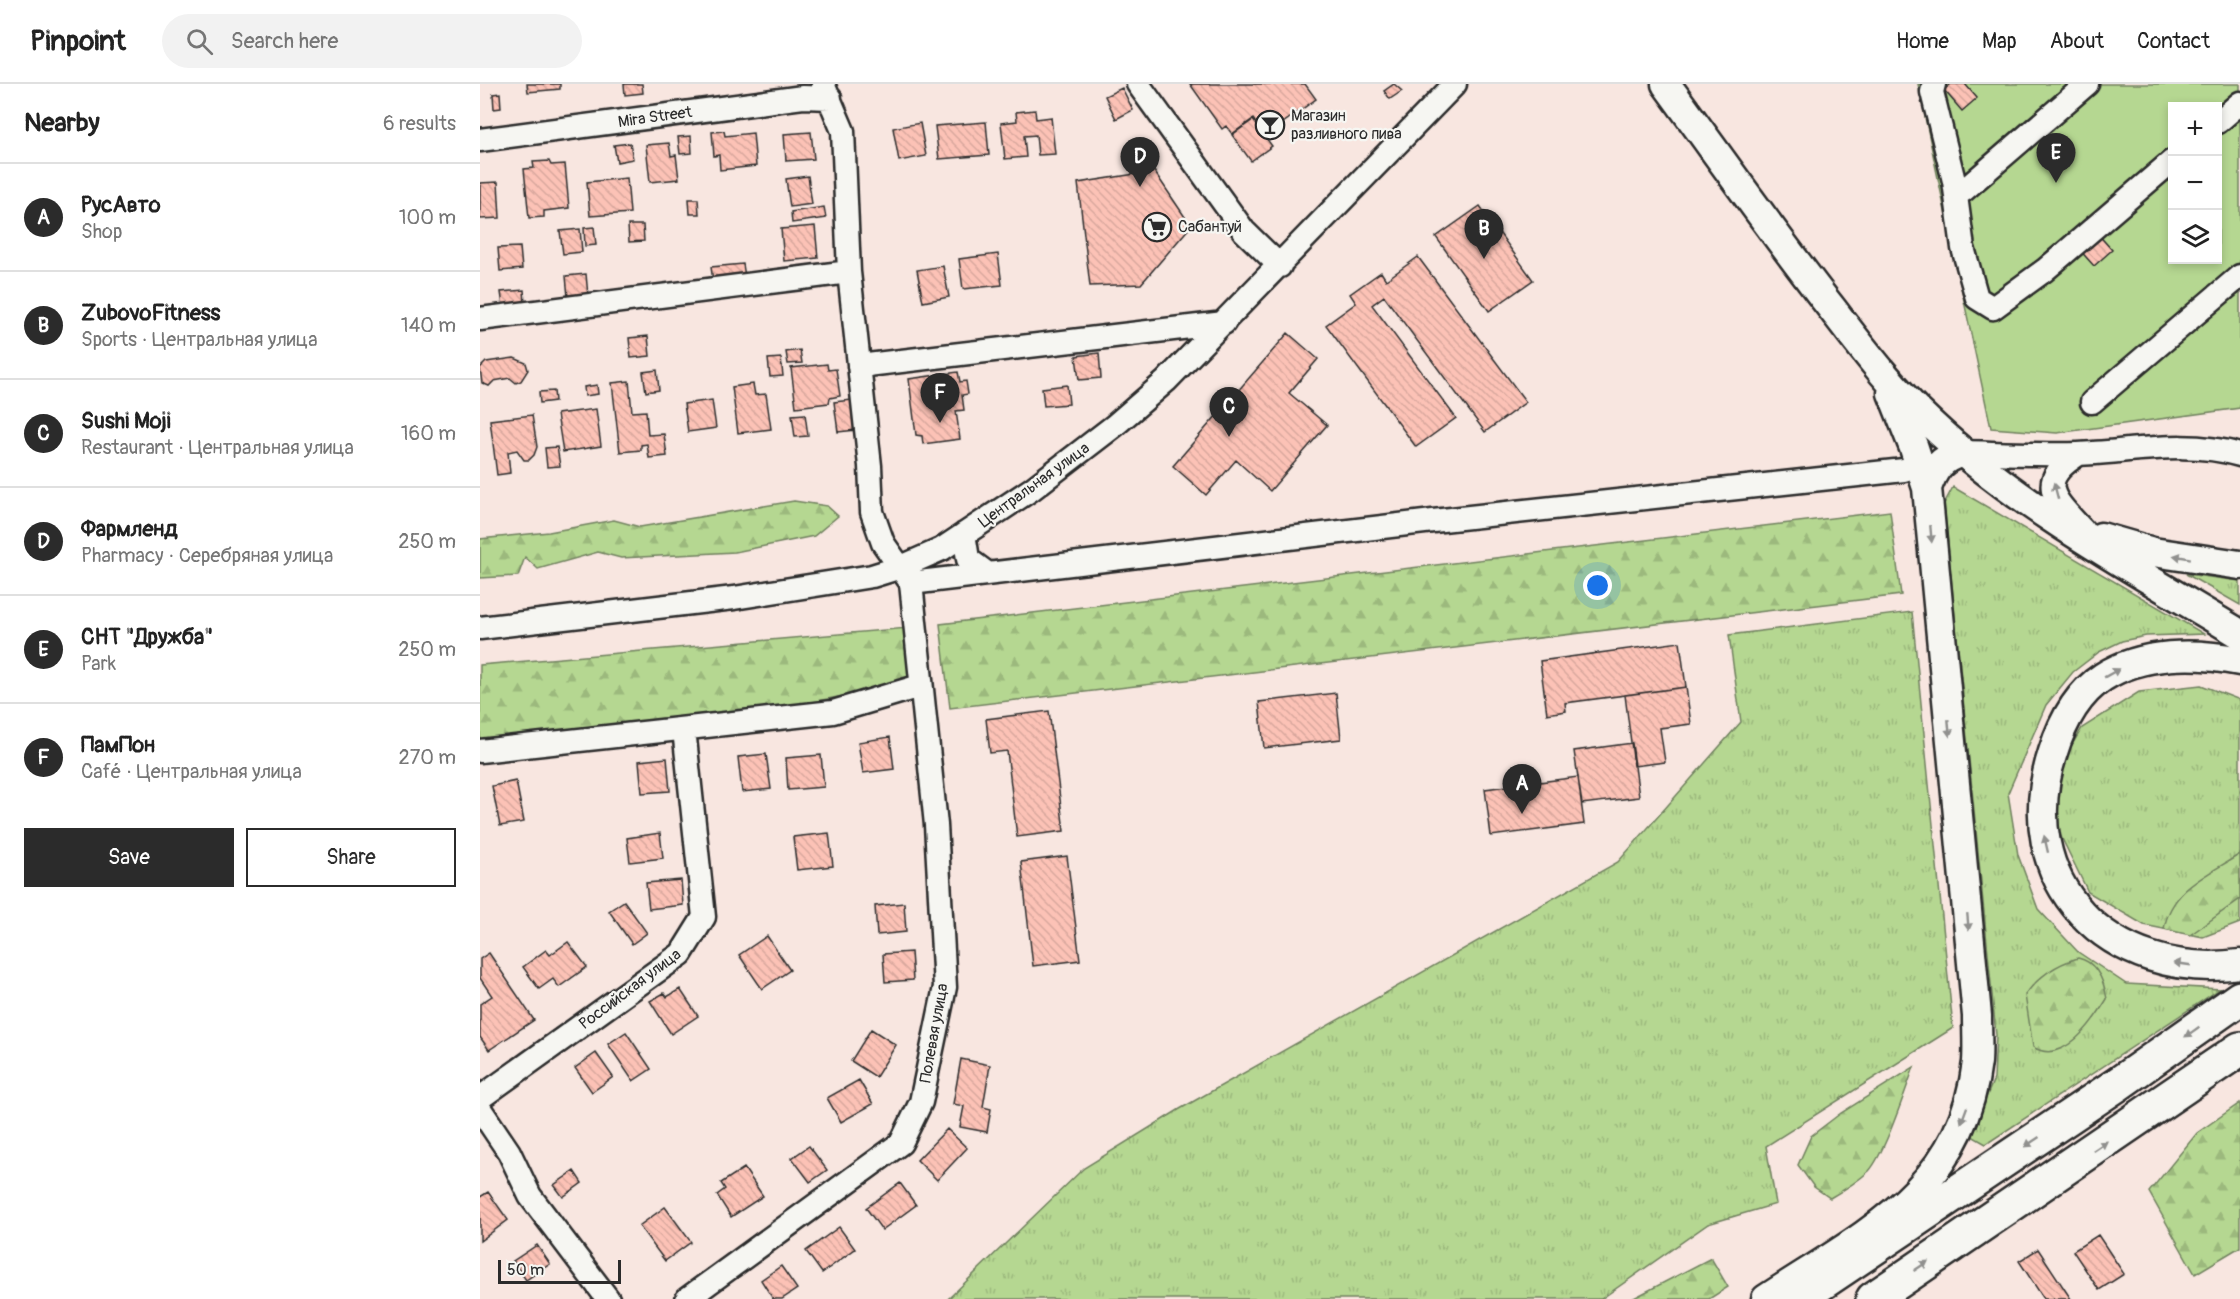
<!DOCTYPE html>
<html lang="en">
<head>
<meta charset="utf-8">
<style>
	body { margin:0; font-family:Pangolin,sans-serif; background:#f2f2f2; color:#222 }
	.controls { position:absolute; right:18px; top:18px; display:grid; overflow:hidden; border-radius:0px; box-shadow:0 3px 9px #0003 }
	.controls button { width:54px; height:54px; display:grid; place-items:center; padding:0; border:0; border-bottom:2px solid #e0e0e0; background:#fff; color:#222; font:30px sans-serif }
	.scale { position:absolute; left:18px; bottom:15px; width:123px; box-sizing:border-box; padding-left:6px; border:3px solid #2b2b2b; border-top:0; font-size:16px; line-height:21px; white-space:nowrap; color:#2b2b2b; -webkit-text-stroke:4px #f6f6f2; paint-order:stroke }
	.you { position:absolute; left:1118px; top:502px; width:21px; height:21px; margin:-15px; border:4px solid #fff; border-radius:50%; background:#1a73e8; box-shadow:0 0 0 9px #1a73e833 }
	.badge { display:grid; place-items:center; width:39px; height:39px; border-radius:50%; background:#2b2b2b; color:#fff; font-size:20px; font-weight:700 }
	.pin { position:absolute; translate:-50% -50px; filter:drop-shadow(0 2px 3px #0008) }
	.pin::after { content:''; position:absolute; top:32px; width:21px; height:18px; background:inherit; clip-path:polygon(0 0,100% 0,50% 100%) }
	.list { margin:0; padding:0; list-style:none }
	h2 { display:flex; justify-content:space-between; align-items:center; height:78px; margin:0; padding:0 24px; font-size:26px }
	h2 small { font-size:20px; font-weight:400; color:#767676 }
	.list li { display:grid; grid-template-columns:39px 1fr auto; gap:18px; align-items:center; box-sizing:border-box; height:108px; padding:0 24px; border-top:2px solid #e0e0e0 }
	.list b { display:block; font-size:22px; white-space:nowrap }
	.list p { margin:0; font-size:20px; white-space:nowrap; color:#767676 }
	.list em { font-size:20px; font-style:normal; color:#767676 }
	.actions { display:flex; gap:12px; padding:18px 24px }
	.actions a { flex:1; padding:14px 0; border:2px solid #2b2b2b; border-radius:0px; text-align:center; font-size:21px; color:#2b2b2b }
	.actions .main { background:#2b2b2b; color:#fff }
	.icon { flex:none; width:33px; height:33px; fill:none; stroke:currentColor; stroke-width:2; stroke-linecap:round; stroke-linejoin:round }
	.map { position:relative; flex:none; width:1760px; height:1215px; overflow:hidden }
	header { display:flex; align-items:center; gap:36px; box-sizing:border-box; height:84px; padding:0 30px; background:#fff; border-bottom:2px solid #e0e0e0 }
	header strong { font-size:28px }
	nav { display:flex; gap:33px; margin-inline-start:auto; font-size:21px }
	.search { width:420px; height:54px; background:#f2f2f2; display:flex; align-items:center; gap:15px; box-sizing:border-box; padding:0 21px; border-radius:33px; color:#767676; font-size:22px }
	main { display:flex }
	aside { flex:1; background:#fff }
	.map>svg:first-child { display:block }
</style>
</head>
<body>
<header>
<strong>Pinpoint</strong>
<div class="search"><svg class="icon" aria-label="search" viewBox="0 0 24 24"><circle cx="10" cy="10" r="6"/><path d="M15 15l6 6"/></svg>Search here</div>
<nav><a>Home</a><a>Map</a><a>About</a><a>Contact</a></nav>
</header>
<main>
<aside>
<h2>Nearby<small>6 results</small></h2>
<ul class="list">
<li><span class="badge">A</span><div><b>РусАвто</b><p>Shop</p></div><em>100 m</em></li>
<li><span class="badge">B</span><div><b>ZubovoFitness</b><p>Sports · Центральная улица</p></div><em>140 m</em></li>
<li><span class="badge">C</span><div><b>Sushi Moji</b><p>Restaurant · Центральная улица</p></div><em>160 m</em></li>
<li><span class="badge">D</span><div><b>Фармленд</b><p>Pharmacy · Серебряная улица</p></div><em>250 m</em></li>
<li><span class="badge">E</span><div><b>СНТ &quot;Дружба&quot;</b><p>Park</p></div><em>250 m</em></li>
<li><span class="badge">F</span><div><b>ПамПон</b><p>Café · Центральная улица</p></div><em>270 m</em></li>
</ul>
<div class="actions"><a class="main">Save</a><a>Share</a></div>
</aside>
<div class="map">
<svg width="1760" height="1215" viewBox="0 0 1760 1215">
	<defs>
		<pattern id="grass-tufts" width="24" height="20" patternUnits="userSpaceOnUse" patternTransform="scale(1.5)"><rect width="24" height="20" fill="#b5d791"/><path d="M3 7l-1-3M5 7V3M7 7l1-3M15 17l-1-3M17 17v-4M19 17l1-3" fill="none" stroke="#9cb97d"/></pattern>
		<pattern id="forest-firs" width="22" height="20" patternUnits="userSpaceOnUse" patternTransform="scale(1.5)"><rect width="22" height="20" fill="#b5d791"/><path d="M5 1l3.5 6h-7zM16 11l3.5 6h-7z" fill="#9cb97d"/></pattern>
		<pattern id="building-back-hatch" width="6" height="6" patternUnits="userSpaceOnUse" patternTransform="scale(1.5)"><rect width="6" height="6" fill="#fcc2b6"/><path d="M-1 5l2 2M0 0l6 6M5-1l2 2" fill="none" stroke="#d8a79d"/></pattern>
	</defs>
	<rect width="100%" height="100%" fill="#f8e6e0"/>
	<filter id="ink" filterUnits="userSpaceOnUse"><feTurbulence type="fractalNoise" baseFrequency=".0167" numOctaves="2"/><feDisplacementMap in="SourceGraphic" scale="12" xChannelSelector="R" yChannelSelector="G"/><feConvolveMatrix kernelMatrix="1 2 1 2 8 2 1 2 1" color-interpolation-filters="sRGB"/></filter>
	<g filter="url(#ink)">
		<path fill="url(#grass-tufts)" stroke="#70815e" stroke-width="1.5" d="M1473 403 1724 550 1666 552 1642 557 1619 568 1593 588 1566 621 1528 709 1538 771 1558 825 1598 868 1646 900 1740 905 1506 1060 1490 1051 1514 995 1516 951 1464 420Z
			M1706 490 1760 497V521Z
			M1432 528 1473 944 1286 1062 1296 1120 1228 1140 1121 1215H468L604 1084 700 1025 1138 778 1261 638 1249 551Z
			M1721 601 1760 616V839L1723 853 1664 841 1608 808 1574 738 1575 689 1602 644 1659 608Z"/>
		<path fill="url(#forest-firs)" stroke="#70815e" stroke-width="1.5" d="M314 417 347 422 358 432 334 452 255 468 141 474 118 468 58 485 45 473 38 492 0 494V455L69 448 134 436 160 443Z
			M1410 427 1421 511 470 624 460 540Z
			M428 544 431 597C289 632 145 644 0 658V581Z
			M1760 770V815L1710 851 1684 845C1691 804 1728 791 1760 770Z
			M1598 874C1617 878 1624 897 1627 915 1613 938 1583 982 1553 963L1545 911C1558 893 1577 880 1598 874Z
			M1434 983C1425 1007 1405 1069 1389 1087 1377 1098 1364 1106 1350 1114L1334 1103 1318 1081 1331 1052 1361 1029Z
			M1760 1019V1163L1715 1190 1669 1108 1717 1049Z
			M1231 1174 1248 1203 1229 1215H1152Z"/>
		<path fill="#b5d791" stroke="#70815e" stroke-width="1.5" fill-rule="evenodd" d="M1438 0H1760V324L1577 349 1511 344ZM1692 22H1738V176H1692Z"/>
		<path fill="url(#building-back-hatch)" stroke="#2b2b2b" stroke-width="1.5" d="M47 0H80V5L48 8Z
			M144 0H162L163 9 145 11Z
			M710 0H825L836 15 785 52 773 35 752 50 746 42 742 45Z
			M914 0 922 7 910 15 904 7Z
			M1471 0H1485L1497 14 1482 27 1464 6Z
			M642 4 653 26 636 35 625 12Z
			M20 9 21 24 14 25 13 10Z
			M555 26 556 35 571 33 575 70 558 71 556 51 544 52 546 73 525 75 521 39 537 37 536 28Z
			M773 36 792 62 771 77 752 51Z
			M506 38 509 71 459 75 455 42Z
			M440 39 446 72 419 77 413 44Z
			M244 47 245 52 273 49 276 82 240 86 239 71 234 72 232 48Z
			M331 48 334 75 306 77 304 50Z
			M211 52 212 69 200 70 198 53Z
			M150 59 153 75 137 78 134 61Z
			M189 59 191 72 196 71 199 95 170 98 166 61Z
			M69 77 71 81 85 80 89 124 64 127V133L49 134 44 85 54 84 53 78Z
			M674 87 711 142 661 200 610 202 598 99Z
			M328 92 332 120 310 123 306 95Z
			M147 94 150 129 110 132 107 98Z
			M18 98 20 134 0 135V99Z
			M209 115H218L219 130H210Z
			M1000 122 1053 196 1009 227 956 153Z
			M344 123 346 134 312 139 311 128Z
			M148 141H163L164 157 149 158Z
			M335 142 338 174 304 177 301 145Z
			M114 143 116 161 105 162 104 144Z
			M100 145 102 168 83 170 80 147Z
			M1616 148 1632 166 1614 182 1598 164Z
			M40 163 42 185 20 187 18 164Z
			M518 170 522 201 483 205 479 175Z
			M938 173 1046 318 1005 348 904 212 892 221 976 334 936 363 846 241 876 219 870 210 901 188 906 196Z
			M263 180 265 193 233 197 231 183Z
			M463 182 469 213 443 218 437 186Z
			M106 190 108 212 88 213 86 192Z
			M44 206 45 219 23 222 21 208Z
			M808 249 838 275 809 309 847 341 790 407 756 376 726 411 693 382Z
			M168 252 170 272 151 274 149 254Z
			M320 266 322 279 308 280 306 268Z
			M619 269 621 294 599 296 596 272Z
			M34 274 46 279 48 286 41 297 36 299 30 294 14 297 9 302 2 299 0 284 6 278Z
			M301 274 303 292 290 293 288 275Z
			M347 280 348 286 356 285 360 312 350 314 349 319 316 323 311 284Z
			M177 286 179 306 166 308 163 288Z
			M478 288 480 298 486 297 488 310 482 311 484 326 476 327 480 355 443 360 442 352 436 351 429 295Z
			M149 297 152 328 166 327 168 351 184 350 187 372 169 374 167 360 161 361V366L140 368 132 299Z
			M273 300 275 311 286 310 291 345 258 349 252 303Z
			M117 301 118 310 105 312 104 303Z
			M587 301 589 320 564 322 562 304Z
			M74 307 75 317 60 319 59 308Z
			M232 316 236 344 208 348 204 320Z
			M372 316 376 346 358 348 354 318Z
			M116 325 121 362 83 368 77 330Z
			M325 330 328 352 315 353 312 331Z
			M52 331 57 363 54 371 49 376H44L37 366 28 368 30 389 17 391 10 336Z
			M77 363 80 382 67 383 65 364Z
			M1200 558 1206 603 1085 619 1086 627 1067 630 1060 577Z
			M1206 603 1211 640 1180 644 1185 678 1154 682 1145 611Z
			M856 609 861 655 784 664 779 618Z
			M569 627 584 747 537 753 527 667 510 669 506 635Z
			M410 653 414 685 383 689 378 658Z
			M1152 659 1159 713 1102 720 1094 667Z
			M286 670 291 705 262 708 258 673Z
			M341 671 344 703 308 706 306 674Z
			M187 674 190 707 162 709 159 677Z
			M1098 693 1104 740 1011 752 1005 705Z
			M36 697 44 738 20 742 12 702Z
			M180 749 183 774 150 778 147 754Z
			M349 749 353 782 317 786 313 753Z
			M587 772 600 876 553 882 541 778Z
			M201 796 203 821 169 825 166 799Z
			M144 817 167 849 152 860 129 827Z
			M424 819 426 848 397 851 395 822Z
			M287 852 310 886 282 905 259 871Z
			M88 858 107 883 79 903 73 895 59 905 43 883 66 866 70 871Z
			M431 868 433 896 405 898 403 870Z
			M9 869 54 936 9 966 0 953V920L12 912 0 894V875Z
			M200 905 218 932 191 950 170 917 184 909 187 913Z
			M391 945 416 961 396 993 371 977Z
			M146 948 171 985 153 997 128 960Z
			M116 969 133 993 112 1008 95 984Z
			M481 975 510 981 503 1023 511 1025 507 1048 480 1043 484 1022 473 1020Z
			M379 996 393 1020 361 1038 347 1014Z
			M467 1045 487 1064 457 1096 437 1076Z
			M329 1062 347 1086 330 1098 312 1074Z
			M264 1084 283 1112 251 1133 237 1111 245 1105 241 1099Z
			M94 1087 102 1099 83 1113 74 1101Z
			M420 1099 436 1121 402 1146 386 1124Z
			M8 1108 28 1136 0 1157V1113Z
			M185 1123 211 1158 185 1177 159 1142Z
			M359 1143 375 1165 342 1189 326 1167Z
			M1618 1151 1644 1190 1619 1206 1593 1167Z
			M57 1161 70 1180 46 1196 33 1177Z
			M1558 1165 1591 1215H1564L1539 1177Z
			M301 1182 317 1205 302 1215H293L281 1196Z"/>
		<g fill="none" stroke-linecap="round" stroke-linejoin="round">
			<g stroke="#2b2b2b" stroke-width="27">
				<path id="minor" d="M343 0 363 47 369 188 390 382 392 428 403 459 431 499 953 437 1424 386
					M658 0 764 147 800 182
					M1454 0 1452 8 1474 97 1483 107 1607 0
					M1738 38 1760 19
					M0 56 323 13 350 14
					M1474 97 1483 164 1497 214 1513 224 1565 186 1692 77
					M0 235 369 188
					M379 282 744 239
					M1612 318 1760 192
					M1482 368C1521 369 1559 371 1598 370 1650 368 1709 355 1760 371
					M1599 370C1554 398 1574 415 1603 446
					M484 450 488 475 507 489
					M0 544 254 514 392 492 421 483 462 465 552 405 634 342 686 297 975 0
					M0 667 353 628 440 602
					M0 1014 201 870 224 833 204 645
					M0 1025 29 1068 50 1112 128 1215
					M207 1215 421 1059 441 1018 465 903 456 741 431 499"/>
			</g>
			<g stroke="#2b2b2b" stroke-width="33">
				<path id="major" d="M1186 0C1241 75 1295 152 1353 226 1383 265 1413 305 1450 339 1541 425 1654 485 1760 550
					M1412 309 1434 364 1447 404
					M1621 453 1673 468 1760 481
					M1760 577C1715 568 1662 568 1623 593 1597 610 1582 639 1573 668 1530 798 1630 897 1760 880
					M1286 1215C1383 1151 1482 1107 1497 978 1498 963 1497 947 1497 932L1447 404C1454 384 1461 375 1482 368"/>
			</g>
			<g stroke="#2b2b2b" stroke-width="38">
				<path id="highway" d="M1318 1215 1638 1000 1760 914
					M1393 1215 1760 965"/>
			</g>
			<use href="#minor" stroke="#f6f6f2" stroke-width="22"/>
			<use href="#major" stroke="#f6f6f2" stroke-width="28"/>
			<use href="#highway" stroke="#f6f6f2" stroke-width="33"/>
		</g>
		<defs><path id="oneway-solid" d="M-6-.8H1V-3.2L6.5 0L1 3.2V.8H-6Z" transform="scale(1.5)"/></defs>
		<g fill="#90908e">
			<use href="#oneway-solid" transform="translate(1576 407) rotate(-105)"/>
			<use href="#oneway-solid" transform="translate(1451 450) rotate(85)"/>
			<use href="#oneway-solid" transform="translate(1702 473) rotate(-170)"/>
			<use href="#oneway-solid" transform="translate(1632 589) rotate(-29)"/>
			<use href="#oneway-solid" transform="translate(1469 644) rotate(85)"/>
			<use href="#oneway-solid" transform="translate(1566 760) rotate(-103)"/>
			<use href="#oneway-solid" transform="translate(1488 838) rotate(85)"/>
			<use href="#oneway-solid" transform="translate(1702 880) rotate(-172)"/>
			<use href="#oneway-solid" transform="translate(1712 948) rotate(145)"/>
			<use href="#oneway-solid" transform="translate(1484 1031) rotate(110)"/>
			<use href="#oneway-solid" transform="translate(1552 1058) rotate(146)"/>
			<use href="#oneway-solid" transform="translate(1620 1062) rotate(-34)"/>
			<use href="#oneway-solid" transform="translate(1441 1182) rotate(-34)"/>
		</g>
	</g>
	<defs>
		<g id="bar-ring" transform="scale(1.5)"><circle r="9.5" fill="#f6f6f2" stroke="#2b2b2b" stroke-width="1.5"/><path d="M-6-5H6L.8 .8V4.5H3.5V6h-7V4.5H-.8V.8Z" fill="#2b2b2b"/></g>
		<g id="supermarket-ring" transform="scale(1.5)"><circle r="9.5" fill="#f6f6f2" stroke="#2b2b2b" stroke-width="1.5"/><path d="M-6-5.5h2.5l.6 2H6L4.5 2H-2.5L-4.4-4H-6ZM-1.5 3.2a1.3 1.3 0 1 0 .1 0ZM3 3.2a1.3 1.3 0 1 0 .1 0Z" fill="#2b2b2b"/></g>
	</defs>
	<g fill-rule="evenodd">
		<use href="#bar-ring" x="790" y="41"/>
		<use href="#supermarket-ring" x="677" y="143"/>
	</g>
	<g text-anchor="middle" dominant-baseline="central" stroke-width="4.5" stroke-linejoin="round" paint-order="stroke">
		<g font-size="16" fill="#2b2b2b" stroke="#f6f6f2" text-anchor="start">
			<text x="811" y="32">Магазин<tspan x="811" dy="18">разливного пива</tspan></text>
			<text x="698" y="143">Сабантуй</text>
		</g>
		<g font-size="16" fill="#2b2b2b" stroke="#f6f6f2">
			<text transform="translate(175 33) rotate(-8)">Mira Street</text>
			<text transform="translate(554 401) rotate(-36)">Центральная улица</text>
			<text transform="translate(150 905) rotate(-37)">Российская улица</text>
			<text transform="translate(454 949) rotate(-80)">Полевая улица</text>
		</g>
	</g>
</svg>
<div class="controls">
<button>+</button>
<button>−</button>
<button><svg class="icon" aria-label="layers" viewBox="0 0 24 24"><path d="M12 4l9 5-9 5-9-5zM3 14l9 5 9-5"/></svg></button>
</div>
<div class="scale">50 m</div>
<div class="you"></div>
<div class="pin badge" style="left:1042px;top:730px">A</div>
<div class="pin badge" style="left:1004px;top:175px">B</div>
<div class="pin badge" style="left:749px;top:353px">C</div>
<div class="pin badge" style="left:660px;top:103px">D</div>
<div class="pin badge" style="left:1576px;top:99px">E</div>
<div class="pin badge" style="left:460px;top:339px">F</div>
</div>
</main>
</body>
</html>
